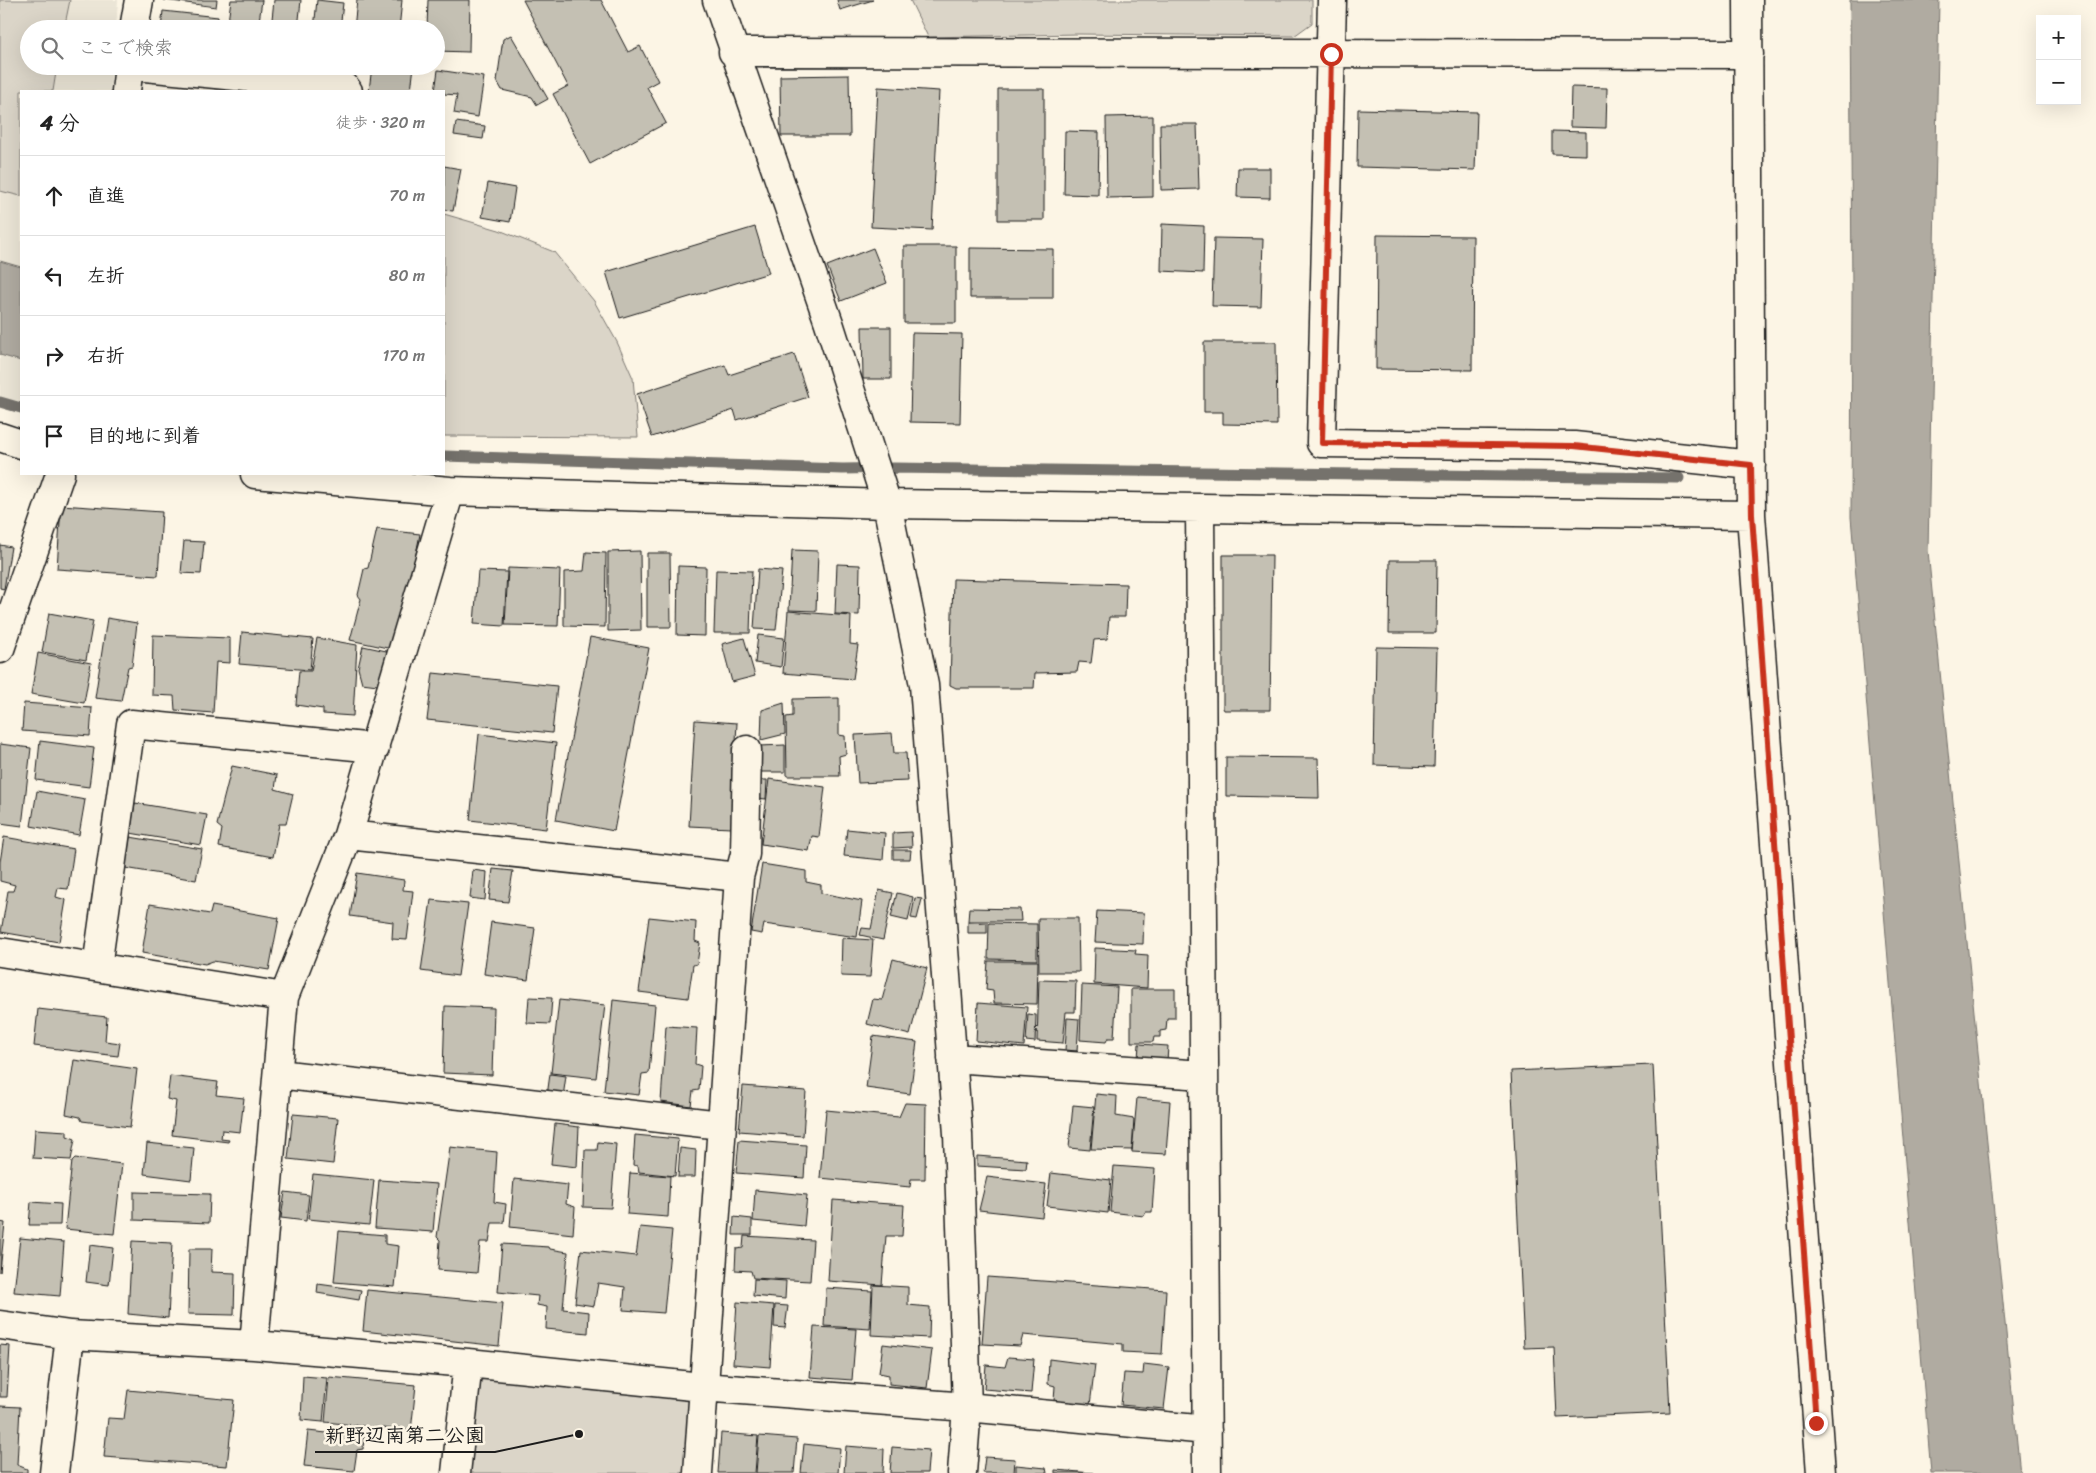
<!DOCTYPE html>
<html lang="ja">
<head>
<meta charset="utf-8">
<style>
	body { margin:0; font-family:Sriracha,"Klee One",sans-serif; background:#f6f6f6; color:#222 }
	.controls { position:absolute; right:15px; top:15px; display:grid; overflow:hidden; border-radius:0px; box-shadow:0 5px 20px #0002 }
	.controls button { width:45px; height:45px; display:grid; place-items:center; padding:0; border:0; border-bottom:1px solid #e0e0e0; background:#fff; color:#222; font:25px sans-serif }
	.stop { position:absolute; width:15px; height:15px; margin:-11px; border:4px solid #c8321e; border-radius:50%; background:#fff }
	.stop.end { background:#c8321e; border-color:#fff; box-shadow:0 1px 5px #0008 }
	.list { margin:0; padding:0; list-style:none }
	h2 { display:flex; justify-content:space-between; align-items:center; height:65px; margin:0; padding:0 20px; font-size:21px }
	h2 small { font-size:16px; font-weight:400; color:#767676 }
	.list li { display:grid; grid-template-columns:32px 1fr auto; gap:15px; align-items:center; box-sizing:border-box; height:80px; padding:0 20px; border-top:1px solid #e0e0e0 }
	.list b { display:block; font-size:19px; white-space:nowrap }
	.list em { font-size:16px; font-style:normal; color:#767676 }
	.icon { flex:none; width:28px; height:28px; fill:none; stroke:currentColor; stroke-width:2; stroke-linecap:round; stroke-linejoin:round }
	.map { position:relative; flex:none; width:2096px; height:1473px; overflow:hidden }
	.search { position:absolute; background:#fff; box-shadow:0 5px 20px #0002; left:20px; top:20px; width:425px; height:55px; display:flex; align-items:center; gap:12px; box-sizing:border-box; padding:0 18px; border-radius:28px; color:#767676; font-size:19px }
	.panel { position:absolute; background:#fff; box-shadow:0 5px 20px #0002; left:20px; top:90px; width:425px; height:385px; border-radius:0px }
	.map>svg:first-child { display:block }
</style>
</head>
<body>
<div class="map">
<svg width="2096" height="1473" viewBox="0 0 2096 1473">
	<rect width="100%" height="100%" fill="#fcf5e5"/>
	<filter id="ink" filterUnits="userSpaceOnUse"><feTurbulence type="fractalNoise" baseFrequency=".02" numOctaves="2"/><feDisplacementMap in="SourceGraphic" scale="10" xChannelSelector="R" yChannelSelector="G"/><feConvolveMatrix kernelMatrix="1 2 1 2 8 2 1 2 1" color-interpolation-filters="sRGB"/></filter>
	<g filter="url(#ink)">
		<path fill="#ebe5d6" d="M0 0H118L116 29H29V66H112L110 91H21V401L0 399Z"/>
		<path fill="#dbd5c8" stroke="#7c7872" d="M0 0H70L64 29H29V66H57L53 91H21V196L0 191Z
			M910 0H1312V23L1294 36 1078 34 928 37Z
			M444 214 499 230 554 252 594 301 617 342 633 378 638 437 444 436Z
			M473 1371 693 1395 689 1473H464Z"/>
		<path fill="#b0aba1" stroke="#75726c" d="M1850 0H1939L1928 551 2020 1473H1931L1851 517 1852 292Z
			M0 261 21 267V361L0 355Z"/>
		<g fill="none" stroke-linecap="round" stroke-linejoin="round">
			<path stroke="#75726c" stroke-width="11" d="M0 402 21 408
				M444 456 843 469 894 468 1679 478"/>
		</g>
		<path fill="#c4c0b3" stroke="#1c1c1c" d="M164 0H217L216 7Z
			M231 0H262L258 29H227Z
			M274 0H301L298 29H271Z
			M317 0 343 3 340 29H314Z
			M357 0H402L399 29H354Z
			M428 0H470L469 52 436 51V29H427Z
			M523 0H601L628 52 640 46 658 81 647 87 666 123 590 164 553 94 568 86Z
			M837 0H873L840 10Z
			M163 11 218 17 217 29H161Z
			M511 35 548 99 537 105 532 97 502 90 497 81 503 39Z
			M372 66H414L411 91H369Z
			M438 70 484 77 478 117 454 113 457 95 444 94V91H435Z
			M849 75 850 136H781L780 76Z
			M878 87 939 91 932 230 871 227Z
			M1571 87 1607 88 1606 128 1570 127Z
			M998 89H1044V220H998Z
			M1358 109 1477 112 1475 170 1357 167Z
			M1153 116V197L1107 198 1106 117Z
			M456 122 485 126 483 139 454 135Z
			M1160 124H1197L1199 189 1161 190Z
			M1065 131 1099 132 1098 195 1064 194Z
			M1552 131 1586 132V155L1552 154Z
			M444 166 461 169 453 211 444 210Z
			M1238 168H1270V198L1237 197Z
			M488 183 515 188 510 222 482 217Z
			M1162 224 1204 226 1203 273 1161 271Z
			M755 227 769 273 620 318 606 272Z
			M1377 235 1473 236 1472 370 1376 369Z
			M1214 238 1263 239 1261 307 1212 306Z
			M904 246H956V323H904Z
			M873 248 887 283 841 301 827 266Z
			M970 248 1053 249V298H970Z
			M862 327H891V379H863Z
			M912 333 962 334 960 423 910 422Z
			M1204 342H1276L1277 425 1223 424V412H1204Z
			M794 354 808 397 737 420 734 410 652 437 637 394 725 365 729 375Z
			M61 505 162 512 158 576 57 569Z
			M377 529 420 534 397 650 350 640 361 599 358 595 364 569 368 568Z
			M184 541 204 542 201 574 181 573Z
			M0 545 11 547 4 589 0 588Z
			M792 550 818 551 816 611 789 610Z
			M640 551 641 630 608 631V552Z
			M586 552 606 553 605 627 564 626V572L584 571Z
			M647 553H670L671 627H647Z
			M1223 555H1272L1270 710H1224L1223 708Z
			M1390 560H1437L1436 633H1389Z
			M837 564 860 565 859 615 835 614Z
			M678 566 706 567 705 636 677 635Z
			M508 568 560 570 558 626 505 625Z
			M758 569 782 571 776 630 754 629Z
			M716 570 752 571 750 633H714Z
			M478 571 507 572 504 626 474 624Z
			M953 579 1126 584 1125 617H1109L1107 639 1094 640 1091 663 1079 662 1077 672 1035 673 1034 688H956L950 685Z
			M788 611 851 616 850 644 858 645 853 679 783 673Z
			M49 613 93 621 86 660 42 652Z
			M107 618 137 623 132 666 128 667 121 701 95 698Z
			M242 632 313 639 310 670 239 664Z
			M153 635 230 638V663L216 662 213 713 175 710 174 696 152 695Z
			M758 635 784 638 781 667 755 663Z
			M590 637 649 648 614 831 556 820Z
			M317 638 357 645 353 716 323 714V709L296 705 299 671H311Z
			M744 638 755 676 732 682 722 644Z
			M363 646 391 652 385 686 362 683 358 668Z
			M1376 647 1437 648 1434 767 1374 765Z
			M38 653 91 663 84 703 31 694Z
			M433 673 557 686 552 733 427 720Z
			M839 698V735L845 736 846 754 839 756 840 776H787L786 717 793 716V699Z
			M24 703 92 708 90 736 22 731Z
			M784 703 785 734 761 740 762 710Z
			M695 720 737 723 731 828 689 826Z
			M892 733 894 753H906L908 781 858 783 855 735Z
			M479 734 556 743 546 829 470 820Z
			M40 741 94 748 89 787 36 780Z
			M0 744 31 748 22 826 0 823Z
			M785 745V772H759V746Z
			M1226 757 1318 758 1319 798 1226 796Z
			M232 766 277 775 275 789 293 794 286 824H279L273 857 219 847 222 829 217 825Z
			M769 779 825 787 819 837 812 836 809 851 761 844Z
			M757 780H767L766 799 756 798Z
			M37 791 85 800 79 835 31 826Z
			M135 803 207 815 201 845 130 833Z
			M847 829 885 833 883 860 844 856Z
			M911 832 912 847 893 848V833Z
			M4 837 74 849 68 889 58 888 56 897 66 900 59 942 1 932 8 891H13L15 885 0 881V862Z
			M130 837 202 849 196 880 125 868Z
			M893 850H911L910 859H893Z
			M762 864 806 871V882L821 885V893L862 901 857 937 764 924 762 934 751 932Z
			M493 869 513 871 508 902 489 900Z
			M473 870 487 872 485 900 470 898Z
			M357 873 404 880 403 890 413 891 407 940 392 939 393 922 350 916Z
			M879 890 893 893 883 940 860 935 862 928 871 929Z
			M897 893 913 897 908 921 891 917Z
			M915 898 922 899 917 919 911 918Z
			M431 900 468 904 458 976 421 971Z
			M150 904 210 914 212 906 279 918 269 970 213 961 205 964 142 953Z
			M969 908 1020 909 1021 921H968Z
			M1097 911 1144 913 1143 944 1095 942Z
			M649 917 696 922 695 941 700 943 697 964 693 965 688 998 639 992Z
			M1038 918H1078L1079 972H1039Z
			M491 922 535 928 528 980 484 974Z
			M968 922 987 923V933H968Z
			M989 923 1037 924V960L988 959Z
			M842 938 873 940 870 977 841 976Z
			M1095 948 1136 950 1135 954 1148 955 1147 988 1094 984Z
			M893 959 927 968 910 1035 867 1024 873 999 882 1000Z
			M988 961H1038L1037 1004 994 1003 993 991 986 990Z
			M1039 980 1076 981 1075 1012H1066L1063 1043 1037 1041Z
			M1082 985 1117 987 1114 1038H1108L1106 1042 1080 1040Z
			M1131 989H1175V1018H1167L1166 1030 1160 1031V1037H1154L1153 1042H1131Z
			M529 997 552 998 550 1024 527 1023Z
			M559 1000 605 1005 596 1078 551 1073Z
			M613 1000 655 1005 649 1073 642 1074 639 1095 604 1091Z
			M978 1003 1027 1007 1024 1046 976 1041Z
			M445 1006 494 1008 492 1075 443 1073Z
			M38 1009 107 1017 105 1041 120 1043 118 1056 34 1046Z
			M1028 1014 1036 1015 1035 1042 1026 1041Z
			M1067 1018 1079 1019 1077 1051 1065 1050Z
			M666 1026 697 1028 695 1064 701 1066 699 1090 693 1091 691 1106 661 1102Z
			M873 1036 917 1042 910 1094 866 1088Z
			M1139 1044 1168 1046 1167 1062 1138 1059Z
			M74 1060 137 1069 130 1127 82 1121 80 1117 66 1114Z
			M1653 1065 1670 1413 1557 1418 1554 1347 1524 1348 1511 1071Z
			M550 1074 566 1076 563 1097 547 1096Z
			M170 1076 218 1082 216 1095 244 1098 240 1132 222 1130 221 1139 229 1140 228 1142 172 1135 176 1101 167 1099Z
			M743 1086 806 1091 803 1136 739 1131Z
			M1096 1094 1117 1096 1116 1116 1134 1119 1132 1150 1091 1149Z
			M1137 1098 1170 1101 1166 1154 1132 1152Z
			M905 1103 926 1104 925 1179H911L910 1187 820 1178 826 1110 899 1117Z
			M1073 1105 1094 1107 1090 1150 1069 1148Z
			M293 1114 338 1118 333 1164 288 1159Z
			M555 1124 579 1127 577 1167 551 1164Z
			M35 1129 67 1131V1136L75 1139 71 1160 33 1158Z
			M635 1135 678 1139 675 1176 639 1172 638 1166 633 1165Z
			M739 1140 806 1145 804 1178 736 1173Z
			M598 1142 616 1144 611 1208 583 1207 585 1150H597Z
			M147 1143 194 1148 191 1180 144 1174Z
			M450 1147 497 1152 494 1202 506 1204 504 1223H492L489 1242H480L477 1273 438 1270 440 1240 437 1237Z
			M680 1148 696 1150 695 1177H678Z
			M977 1156 1027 1160 1026 1169 977 1166Z
			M75 1158 122 1164 114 1234 65 1229 72 1161Z
			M1114 1166 1155 1169 1152 1212H1146L1144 1216 1110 1212Z
			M630 1173 670 1176 668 1217 627 1214Z
			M1051 1173 1111 1180 1108 1213 1047 1206Z
			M313 1174 374 1180 369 1225 308 1219Z
			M987 1177 1046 1184 1042 1217 979 1210Z
			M514 1179 568 1185 566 1204 575 1207 573 1234 510 1227Z
			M379 1180 437 1184 433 1232 375 1228Z
			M755 1190 807 1195 804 1226 753 1221Z
			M134 1192 210 1194 209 1223 134 1220Z
			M285 1192 309 1195 306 1221 281 1218Z
			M833 1200 904 1205 902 1236H886L882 1285 828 1281Z
			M31 1202 61 1204 60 1225H29Z
			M734 1217 752 1219V1235H733Z
			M0 1222 5 1223 0 1272Z
			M640 1227 672 1230 664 1313 623 1310 625 1287 598 1283 594 1306 575 1303 581 1250 636 1256Z
			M339 1231 385 1235V1244L399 1246 395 1287 334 1282Z
			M744 1236 813 1240 810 1281 753 1278 751 1271 735 1270 736 1249 743 1248Z
			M20 1238 64 1242 60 1296 14 1292Z
			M132 1241 172 1243 168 1318 128 1314Z
			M502 1244 549 1247 550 1249 568 1252 563 1309 589 1312 588 1333 546 1329 547 1307 537 1305 538 1296 498 1292Z
			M90 1245 113 1248 109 1285 86 1282Z
			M189 1249H212L211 1272 235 1273 234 1315 188 1314Z
			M987 1277 1166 1290 1162 1354 1123 1352V1344L1023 1335 1020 1346 982 1344Z
			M754 1279 786 1281 785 1299 753 1296Z
			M318 1284 361 1290 359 1300 317 1293Z
			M873 1285 908 1287V1305L930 1307 929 1338 871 1335Z
			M826 1288 872 1291 870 1329 824 1326Z
			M367 1290 503 1303 499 1346 363 1331Z
			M737 1302 774 1305 770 1367 733 1364Z
			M775 1305 788 1306 785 1328 774 1327Z
			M814 1327 856 1329 852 1380 810 1377Z
			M883 1344 932 1350 927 1388 889 1384V1375L879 1373Z
			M0 1345 10 1346 7 1397H0Z
			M1008 1357 1034 1359 1031 1393 984 1389 986 1365 1005 1367Z
			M1049 1359 1095 1365 1090 1405 1054 1401 1055 1386 1048 1384Z
			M1144 1364 1169 1367 1164 1409 1121 1405 1124 1373 1143 1374Z
			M303 1376 327 1378 323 1422 301 1420Z
			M329 1377 416 1385 411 1431 325 1422Z
			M128 1390 234 1400 227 1466 104 1457 108 1418 124 1419Z
			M0 1406 20 1407 17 1465 27 1469V1473H0Z
			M308 1431 364 1437 363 1449 357 1450 354 1471 304 1466Z
			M721 1433 758 1436 755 1473H718Z
			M759 1436 797 1439 794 1473H756Z
			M804 1444 840 1448 838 1473H801Z
			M846 1446 884 1449 883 1473H844Z
			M892 1447 929 1450 927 1473H890Z
			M985 1457 1015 1459 1014 1473H983Z
			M1016 1465 1046 1468 1047 1473H1016Z
			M1055 1470 1093 1473H1055Z"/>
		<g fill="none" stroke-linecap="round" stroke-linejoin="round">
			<g stroke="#1c1c1c" stroke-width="31">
				<path id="minor" d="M717 0 829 323 887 504 924 685 958 1134 967 1407 962 1473
					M1332 0 1321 443 1574 446 1751 465
					M1748 0 1751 515 1821 1473
					M134 29 139 0
					M733 52 1749 54
					M135 66 345 87 348 91
					M126 91 129 66
					M0 437 21 444
					M255 474 450 491 887 504 1751 515
					M1200 509 1207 1473
					M0 649 60 474
					M348 835 739 877 698 1473
					M739 877 745 854 747 750
					M0 952 284 997
					M97 967 131 724 375 748
					M952 1058 1204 1075
					M278 1074 721 1125
					M0 1325 70 1335
					M254 1345 284 997 348 835 450 491
					M54 1473 70 1335 254 1345 468 1363 702 1387 967 1407 1207 1430
					M456 1473 468 1363"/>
			</g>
			<use href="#minor" stroke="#fcf5e5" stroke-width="28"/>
		</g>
	</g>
	<g fill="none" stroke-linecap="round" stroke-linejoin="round" filter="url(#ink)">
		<path stroke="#c8321e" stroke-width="6" d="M1331 54 1322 443 1574 446 1751 465 1752 515 1816 1423"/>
	</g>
	<path fill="none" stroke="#1c1c1c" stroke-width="2" d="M579 1434L495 1452H315"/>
	<circle fill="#1c1c1c" stroke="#fcf5e5" stroke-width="2" cx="579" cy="1434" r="5"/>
	<g font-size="20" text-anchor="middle" font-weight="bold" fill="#1c1c1c" stroke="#fcf5e5" stroke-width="5" stroke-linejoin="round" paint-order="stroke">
		<text x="405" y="1442">新野辺南第二公園</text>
	</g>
</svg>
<div class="controls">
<button>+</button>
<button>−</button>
</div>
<div class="stop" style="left:1331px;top:54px"></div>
<div class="stop end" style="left:1816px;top:1423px"></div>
<div class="search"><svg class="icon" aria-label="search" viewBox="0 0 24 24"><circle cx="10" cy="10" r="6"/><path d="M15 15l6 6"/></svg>ここで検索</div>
<section class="panel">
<h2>4 分<small>徒歩 · 320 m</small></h2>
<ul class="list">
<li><svg class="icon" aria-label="ahead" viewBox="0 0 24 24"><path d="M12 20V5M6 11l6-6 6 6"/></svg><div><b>直進</b></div><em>70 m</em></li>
<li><svg class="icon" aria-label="left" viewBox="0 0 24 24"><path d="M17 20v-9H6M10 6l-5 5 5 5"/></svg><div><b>左折</b></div><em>80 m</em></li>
<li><svg class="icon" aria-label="right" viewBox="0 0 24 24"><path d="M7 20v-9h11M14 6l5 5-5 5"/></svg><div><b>右折</b></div><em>170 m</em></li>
<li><svg class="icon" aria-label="arrive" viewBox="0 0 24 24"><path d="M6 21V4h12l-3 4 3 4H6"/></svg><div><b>目的地に到着</b></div></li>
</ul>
</section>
</div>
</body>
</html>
